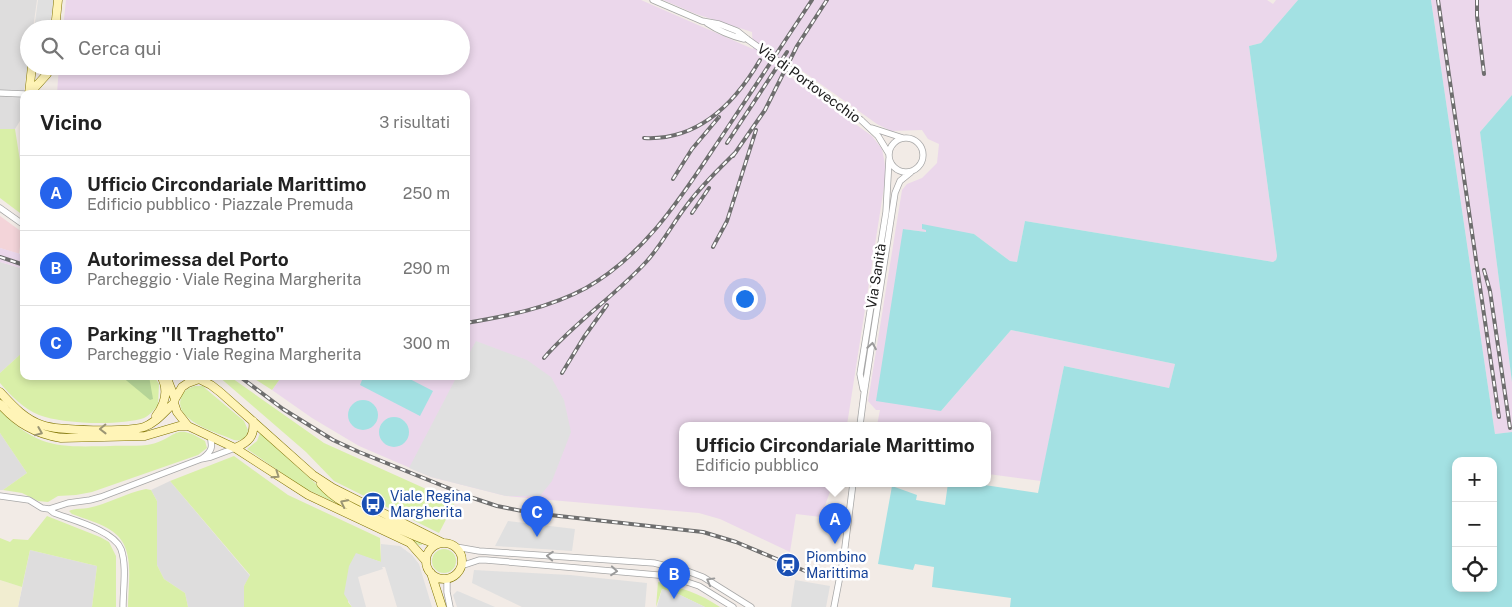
<!DOCTYPE html>
<html lang="it">
<head>
<meta charset="utf-8">
<style>
	body { margin:0; font-family:"Public Sans",sans-serif; background:#f6f6f6; color:#222 }
	.controls { position:absolute; right:15px; bottom:15px; display:grid; overflow:hidden; border-radius:10px; box-shadow:0 2px 8px #0003 }
	.controls button { width:45px; height:45px; display:grid; place-items:center; padding:0; border:0; border-bottom:1px solid #e0e0e0; background:#fff; color:#222; font:25px sans-serif }
	.you { position:absolute; left:744px; top:298px; width:18px; height:18px; margin:-12px; border:4px solid #fff; border-radius:50%; background:#1a73e8; box-shadow:0 0 0 8px #1a73e833 }
	.badge { display:grid; place-items:center; width:32px; height:32px; border-radius:50%; background:#2563eb; color:#fff; font-size:16px; font-weight:700 }
	.pin { position:absolute; translate:-50% -41px; filter:drop-shadow(0 1px 2px #0008) }
	.pin::after { content:''; position:absolute; top:26px; width:18px; height:15px; background:inherit; clip-path:polygon(0 0,100% 0,50% 100%) }
	.popup { position:absolute; left:679px; top:422px; width:312px; height:65px; box-sizing:border-box; display:grid; place-content:center; border-radius:10px; background:#fff; filter:drop-shadow(0 1px 4px #0005); font-size:16px; white-space:nowrap; color:#767676 }
	.popup b { font-size:19px; color:#222 }
	.popup::after { content:''; position:absolute; left:50%; top:100%; margin-left:-10px; border:10px solid transparent; border-top-color:#fff }
	.list { margin:0; padding:0; list-style:none }
	h2 { display:flex; justify-content:space-between; align-items:center; height:65px; margin:0; padding:0 20px; font-size:21px }
	h2 small { font-size:16px; font-weight:400; color:#767676 }
	.list li { display:grid; grid-template-columns:32px 1fr auto; gap:15px; align-items:center; box-sizing:border-box; height:75px; padding:0 20px; border-top:1px solid #e0e0e0 }
	.list b { display:block; font-size:19px; white-space:nowrap }
	.list p { margin:0; font-size:16px; white-space:nowrap; color:#767676 }
	.list em { font-size:16px; font-style:normal; color:#767676 }
	.icon { flex:none; width:28px; height:28px; fill:none; stroke:currentColor; stroke-width:2; stroke-linecap:round; stroke-linejoin:round }
	.map { position:relative; flex:none; width:1512px; height:607px; overflow:hidden }
	.search { position:absolute; background:#fff; box-shadow:0 2px 8px #0003; left:20px; top:20px; width:450px; height:55px; display:flex; align-items:center; gap:12px; box-sizing:border-box; padding:0 18px; border-radius:28px; color:#767676; font-size:19px }
	.panel { position:absolute; background:#fff; box-shadow:0 2px 8px #0003; left:20px; top:90px; width:450px; height:290px; border-radius:10px }
	.map>svg:first-child { display:block }
</style>
</head>
<body>
<div class="map">
<svg width="1512" height="607" viewBox="0 0 1512 607">
	<rect width="100%" height="100%" fill="#f2ebe6"/>
	<path fill="#dedddd" d="M0 0H37L33 29H29V57L24 91 23 116 15 129H0Z
		M0 262 24 269V351L0 373Z
		M0 433 27 473 3 490H0Z
		M170 481 250 576 244 586V607H188L185 593 164 579 157 565V501L151 490Z
		M30 550 97 566 92 607H18Z"/>
	<path fill="#f3d4d9" d="M0 216 22 232 19 254 0 248Z"/>
	<path fill="#ebd7eb" d="M66 0H641L753 49 752 32 696 14 663 0H1267L1273 4 1276 0H1298L1261 43 1249 46 1277 256 1276 260 1273 262 1025 221 1017 262 1010 261 974 234 926 230V232L903 229 941 411 1011 330 1175 364 1169 388 1064 366 1041 481 988 474V425H877L880 410H876L868 401 902 190 907 184 922 178 937 163 939 144 928 139 922 130 891 131 877 124 791 63 785 73 872 136 882 149 884 159 886 174 847 425H682V483H833L821 517 796 514 790 552 720 519 699 513 506 496 431 477 359 446 312 418 272 390 282 376H466V94H57L59 66H461V29H63Z
		M1431 0H1512V95L1480 132 1512 382V432L1495 434Z
		M0 248 24 255V269L0 262Z"/>
	<path fill="#f1edd0" d="M0 580 22 587 18 607H0Z"/>
	<path fill="#d9efa8" d="M15 129 20 161 24 173V216L0 198V129Z
		M24 351V376H154L159 384 158 405C154 410 149 416 144 418 120 426 62 424 39 415 23 408 11 396 0 383V373Z
		M218 376H229L324 443 455 502 439 533 334 481 306 452Z
		M250 376H282L272 390Z
		M195 386H203L206 389 244 421 248 430C247 437 241 442 234 440 218 433 173 421 181 398 183 391 188 388 195 386Z
		M0 410C37 449 60 447 110 446 124 445 139 447 152 444 178 437 174 422 205 441L207 448 198 455 92 492 76 495 58 496 48 502 38 501 22 493 3 490 27 473 0 433Z
		M260 433 335 501 421 543 422 545H419L404 535 302 487 247 449 257 441Z
		M234 456 288 495 380 538 381 562 356 554 348 602 352 607H244V586L250 575 170 481Z
		M146 489 151 490 157 501V565L164 579 185 593 188 607H128C128 582 136 547 112 531 101 523 85 519 72 514L69 511C75 508 82 509 88 508 108 504 126 493 146 489Z
		M47 516 100 537 109 542 116 556V607H92L97 566 30 550 22 587 0 580V538L10 542 13 539 28 540Z
		M432 561a12 12 0 1 1 24 0a12 12 0 1 1-24 0Z
		M658 582C680 587 701 594 720 607H705L678 594 662 589 656 607Z"/>
	<path fill="#b5d497" d="M121 376H149L153 399 150 400Z"/>
	<path fill="#e0e0e0" d="M38 0H54L49 29H34Z
		M476 341 527 360 551 377 564 400 571 432 552 481 540 496H506L431 477 409 468 457 376H466V359Z
		M508 521 575 529 572 551 495 546Z
		M381 544 400 546 412 555 419 564 432 607H397L385 567H382L383 569 358 577 366 607H352L344 594 349 566 356 553 381 562Z
		M474 570 570 575 647 583 645 607H522L472 583Z
		M795 580 830 586 826 607H791Z
		M662 589 678 594 705 607H657Z
		M457 591 460 592 495 607H457L453 595Z"/>
	<path fill="#a3e1e3" fill-rule="evenodd" d="M1298 0H1431L1495 434 1512 432V607H1010L1011 598 932 587 934 567 915 564 913 570 878 564 892 486 917 495 916 500 945 505 948 483H971L1038 493 1064 366 1169 388 1175 364 1011 330 941 411 876 401 903 229 926 232V230L922 229V224L974 234 1010 261 1017 262 1025 221 1273 262 1276 260 1277 256 1249 46 1261 43ZM1456 461H1493V588H1456Z
		M1512 95V382L1480 132Z
		M355 376H404L433 391 420 416 360 385 362 380Z
		M348 415a15 15 0 1 1 30 0a15 15 0 1 1-30 0Z
		M379 432a15 15 0 1 1 30 0a15 15 0 1 1-30 0Z"/>
	<g fill="none" stroke-linecap="round" stroke-linejoin="round">
		<g stroke="#a7a7a7" stroke-width="7">
			<path id="street" d="M653 0 702 21 719 24 737 31 747 39
				M707 23C719 31 731 36 744 39
				M0 93 24 94
				M861 120 878 136 889 154
				M872 128 903 138
				M24 130V153
				M889 155a17 17 0 1 1 34 0a17 17 0 1 1-34 0Z
				M0 208 24 225
				M863 389 860 374 886 212 889 159
				M860 425 864 394 895 193 900 181 911 172
				M203 458C212 451 213 447 210 436
				M0 496 29 500 42 508 49 509 54 513C72 520 113 530 121 549 127 566 123 589 123 607
				M49 509 68 503 90 500 101 497 201 459 211 457 235 448
				M456 547 479 551 654 563 687 571 703 577 751 607
				M461 566 479 560H486L669 576 699 586 733 607
				M447 578V592L450 607
				M834 607 844 555 853 483"/>
		</g>
		<g stroke="#7f7300" stroke-width="9">
			<path id="secondary" d="M55 29 58 0
				M29 94 47 74 51 66
				M29 94 32 66
				M166 376 175 399
				M195 377 211 385 220 392 313 475 333 488 443 543
				M199 379 188 383 182 387 175 399 174 403 177 412 188 426 235 448 308 495 410 543 426 561
				M0 392C12 405 24 419 42 425 58 431 128 432 144 427 156 423 165 411 174 403
				M0 404C17 423 35 434 61 438L145 436 179 426H188
				M156 416C165 404 169 390 161 376
				M235 448C249 442 255 436 253 421
				M321 484C337 502 358 510 379 520 398 529 417 538 436 544
				M426 561a18 18 0 1 1 36 0a18 18 0 1 1-36 0Z
				M431 573 442 607"/>
		</g>
		<use href="#street" stroke="#fff" stroke-width="5.5"/>
		<use href="#secondary" stroke="#fff4b7" stroke-width="8"/>
		<g stroke="#6e6e6e" stroke-width="4">
			<path id="rail" d="M1438 0 1499 417
				M1477 0V16L1484 74
				M644 138C698 141 735 103 760 60
				M727 143 787 52
				M733 156 765 110 797 46 827 0
				M673 179 692 149 719 117
				M692 213 709 188
				M713 247 727 221 756 130
				M0 257 24 265
				M1484 270 1490 291 1510 428
				M466 323C507 316 549 308 586 288 649 252 685 191 724 133 753 89 783 44 812 0
				M544 358C575 322 615 296 647 261 662 244 673 223 687 205 701 186 719 169 736 152
				M562 373 584 337 607 305
				M239 376 283 409 333 440 359 452 473 498 497 506 532 513 703 532 736 542 810 573"/>
		</g>
		<use href="#rail" stroke="#fff" stroke-width="2" stroke-dasharray="5.5" stroke-linecap="butt"/>
		<g stroke="#a7a7a7" stroke-width="7" stroke-linecap="butt">
			<path id="street-bridge" d="M747 39 861 120"/>
		</g>
		<use href="#street-bridge" stroke="#fff" stroke-width="5.5"/>
	</g>
	<defs><path id="oneway-chevron" d="M-2-3.5L2.5 0L-2 3.5" fill="none" stroke-width="1.6" stroke-linecap="round" stroke-linejoin="round" transform="scale(1.25)"/></defs>
	<g stroke="#9b9b9b">
		<use href="#oneway-chevron" transform="translate(872 346) rotate(-81)"/>
		<use href="#oneway-chevron" transform="translate(550 556) rotate(-176)"/>
		<use href="#oneway-chevron" transform="translate(614 571) rotate(5)"/>
		<use href="#oneway-chevron" transform="translate(710 581) rotate(-151)"/>
	</g>
	<g stroke="#9b9573">
		<use href="#oneway-chevron" transform="translate(103 429) rotate(179)"/>
		<use href="#oneway-chevron" transform="translate(39 432) rotate(22)"/>
		<use href="#oneway-chevron" transform="translate(276 475) rotate(34)"/>
		<use href="#oneway-chevron" transform="translate(344 503) rotate(-153)"/>
	</g>
	<defs>
		<g id="bus-disc" transform="scale(1.25)"><circle r="9.5" fill="#1a4fb4" stroke="#fff"/><path d="M-5-6H5V4H4V6H2V4H-2V6H-4V4H-5ZM-3.5-4V0h7V-4ZM-3.5 1.2v1.5H-2V1.2ZM2 1.2v1.5H3.5V1.2Z" fill="#fff"/></g>
		<g id="station-disc" transform="scale(1.25)"><circle r="9.5" fill="#1a4fb4" stroke="#fff"/><path d="M-3-6H3Q5-6 5-4V2Q5 4 3 4L4.5 6H3L1.5 4h-3L-3 6H-4.5L-3 4Q-5 4-5 2V-4Q-5-6-3-6ZM-3.5-4v3h7v-3ZM-3.5 1v1.5H-2V1ZM2 1v1.5H3.5V1Z" fill="#fff"/></g>
	</defs>
	<g fill-rule="evenodd">
		<use href="#bus-disc" x="373" y="504"/>
		<use href="#station-disc" x="788" y="565"/>
	</g>
	<g text-anchor="middle" dominant-baseline="central" stroke-width="5" stroke-linejoin="round" paint-order="stroke">
		<g font-size="14" fill="#202020" stroke="#fff">
			<text transform="translate(809 83) rotate(36)">Via di Portovecchio</text>
			<text transform="translate(876 276) rotate(-81)">Via Sanità</text>
		</g>
		<g font-size="14" fill="#164399" stroke="#fff" text-anchor="start">
			<text x="390" y="496">Viale Regina<tspan x="390" dy="16">Margherita</tspan></text>
			<text x="806" y="557">Piombino<tspan x="806" dy="16">Marittima</tspan></text>
		</g>
	</g>
</svg>
<div class="controls">
<button>+</button>
<button>−</button>
<button><svg class="icon" aria-label="locate" viewBox="0 0 24 24"><circle cx="12" cy="12" r="6"/><path d="M12 2v4M12 18v4M2 12h4M18 12h4"/></svg></button>
</div>
<div class="you"></div>
<div class="pin badge" style="left:835px;top:544px">A</div>
<div class="popup"><b>Ufficio Circondariale Marittimo</b>Edificio pubblico</div>
<div class="pin badge" style="left:674px;top:599px">B</div>
<div class="pin badge" style="left:537px;top:537px">C</div>
<div class="search"><svg class="icon" aria-label="search" viewBox="0 0 24 24"><circle cx="10" cy="10" r="6"/><path d="M15 15l6 6"/></svg>Cerca qui</div>
<section class="panel">
<h2>Vicino<small>3 risultati</small></h2>
<ul class="list">
<li><span class="badge">A</span><div><b>Ufficio Circondariale Marittimo</b><p>Edificio pubblico · Piazzale Premuda</p></div><em>250 m</em></li>
<li><span class="badge">B</span><div><b>Autorimessa del Porto</b><p>Parcheggio · Viale Regina Margherita</p></div><em>290 m</em></li>
<li><span class="badge">C</span><div><b>Parking &quot;Il Traghetto&quot;</b><p>Parcheggio · Viale Regina Margherita</p></div><em>300 m</em></li>
</ul>
</section>
</div>
</body>
</html>
